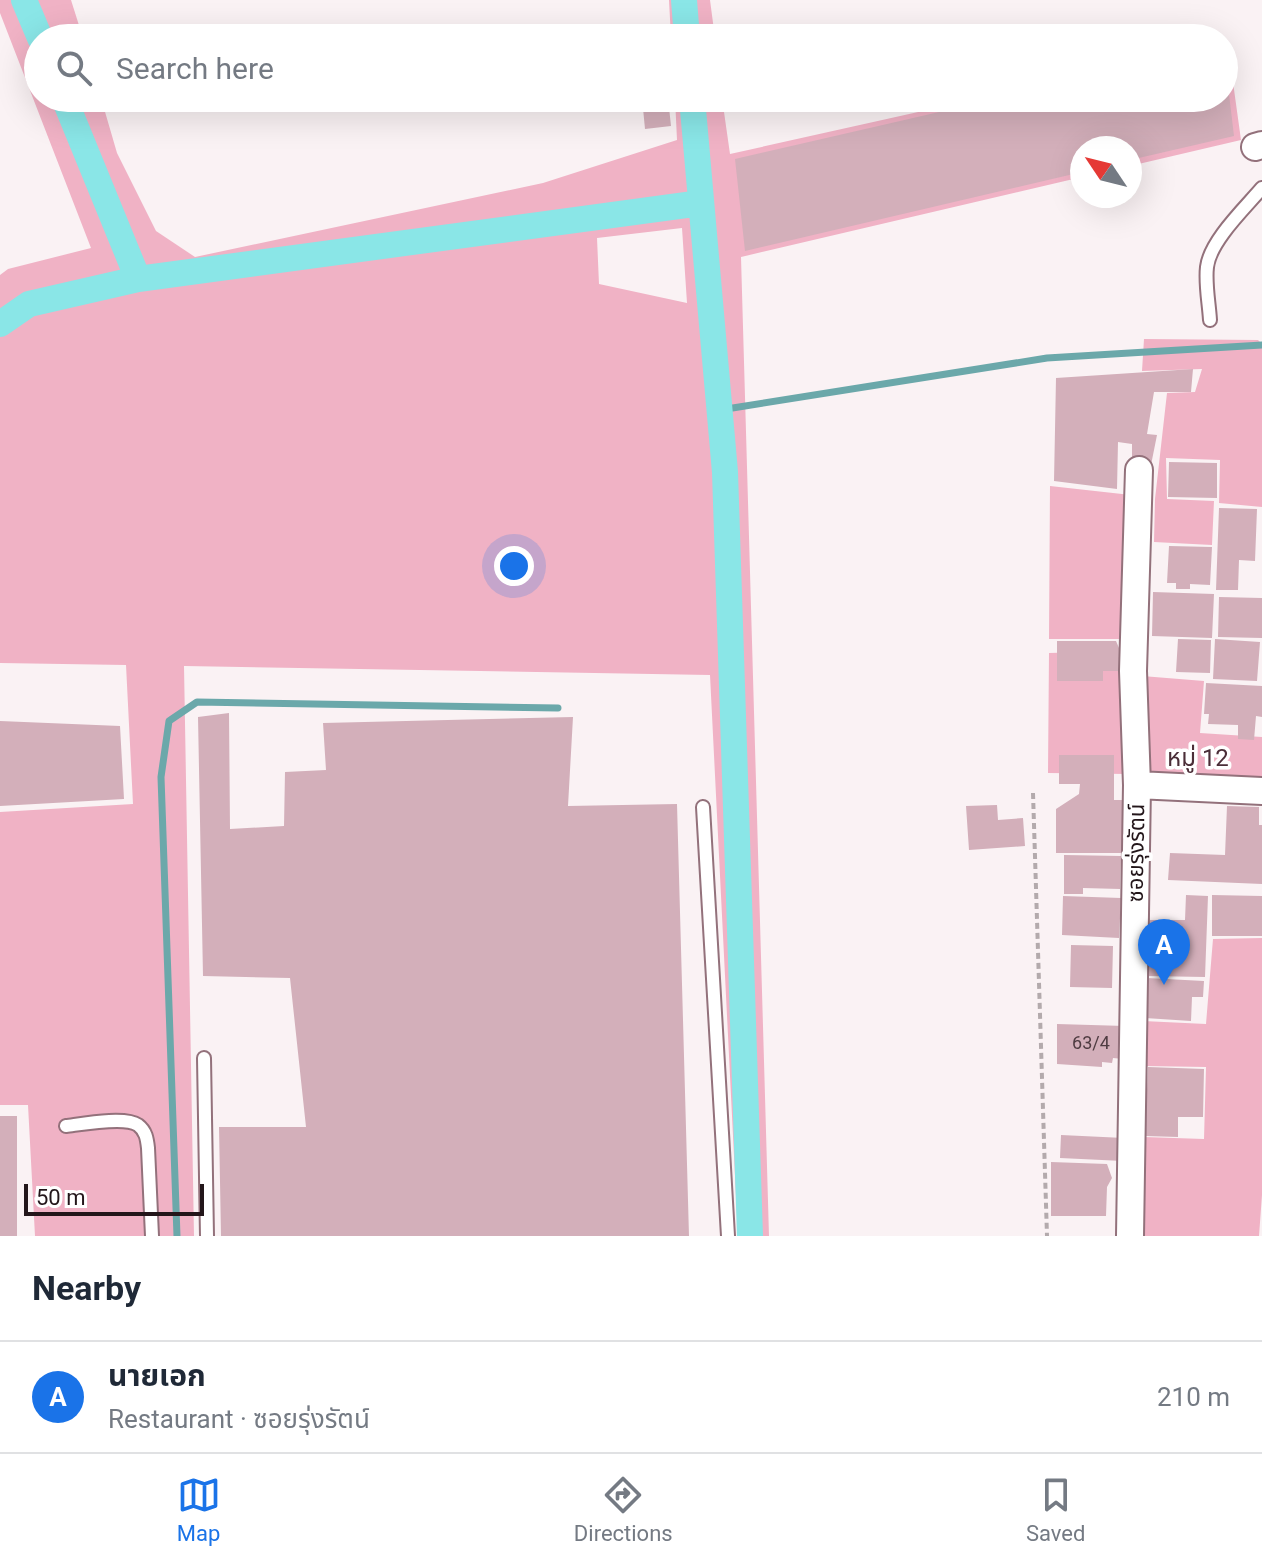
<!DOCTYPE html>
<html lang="en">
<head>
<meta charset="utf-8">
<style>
	body { margin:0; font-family:Roboto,"Noto Sans Thai",sans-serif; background:#f2f2f3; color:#1f2937 }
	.compass { position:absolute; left:1070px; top:136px; width:72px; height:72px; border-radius:50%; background:#fff; box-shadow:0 8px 32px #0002; rotate:305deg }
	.scale { position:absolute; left:24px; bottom:20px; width:180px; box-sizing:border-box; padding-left:8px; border:4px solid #23161a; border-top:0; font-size:22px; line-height:28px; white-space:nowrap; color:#23161a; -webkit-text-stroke:6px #fff; paint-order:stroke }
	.you { position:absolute; left:514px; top:566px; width:28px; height:28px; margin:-20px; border:6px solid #fff; border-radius:50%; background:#1a73e8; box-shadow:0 0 0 12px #1a73e833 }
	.badge { display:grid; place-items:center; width:52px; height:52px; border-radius:50%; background:#1a73e8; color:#fff; font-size:26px; font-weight:700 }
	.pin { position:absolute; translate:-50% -66px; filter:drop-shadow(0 2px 4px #0008) }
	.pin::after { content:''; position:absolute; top:42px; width:28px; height:24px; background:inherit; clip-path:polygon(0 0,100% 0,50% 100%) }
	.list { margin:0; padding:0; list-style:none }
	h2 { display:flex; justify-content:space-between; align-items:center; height:104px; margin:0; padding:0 32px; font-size:34px }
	h2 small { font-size:26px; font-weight:400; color:#747a83 }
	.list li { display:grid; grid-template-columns:52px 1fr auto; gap:24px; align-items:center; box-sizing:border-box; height:112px; padding:0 32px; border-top:2px solid #e0e1e3 }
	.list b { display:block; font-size:30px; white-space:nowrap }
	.list p { margin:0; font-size:26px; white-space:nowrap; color:#747a83 }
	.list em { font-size:26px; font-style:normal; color:#747a83 }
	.icon { flex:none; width:44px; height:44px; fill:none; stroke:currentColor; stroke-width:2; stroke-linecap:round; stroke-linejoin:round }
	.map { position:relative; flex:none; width:1262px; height:1236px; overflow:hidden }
	.search { position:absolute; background:#fff; box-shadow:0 8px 32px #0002; left:24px; right:24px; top:24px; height:88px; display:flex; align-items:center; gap:20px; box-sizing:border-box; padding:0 28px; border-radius:44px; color:#747a83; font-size:30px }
	.sheet { height:216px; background:#fff }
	nav { display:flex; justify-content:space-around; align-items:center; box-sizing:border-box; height:112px; border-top:2px solid #e0e1e3; background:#fff; font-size:22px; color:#747a83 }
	nav a { display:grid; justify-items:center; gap:4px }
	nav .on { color:#1a73e8 }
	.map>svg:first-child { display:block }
</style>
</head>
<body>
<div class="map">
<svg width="1262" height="1236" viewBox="0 0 1262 1236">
	<rect width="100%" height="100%" fill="#faf2f4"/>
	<path fill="#f0b2c5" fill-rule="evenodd" d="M0 0H71L83 38H38V98H101L117 153 156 231 195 257 543 183 677 140 675 98H722L730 154 981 98H1224V40L1227 39 1241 140 1130 166V148H1082V177L741 257 769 1236H738L710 675 184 666 194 1236H35L28 1105H0V812L133 804 126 665 0 663V275L8 269 91 248 0 13ZM682 228 687 303 599 284 597 238Z
		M669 0H710L715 38H671Z
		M1144 339 1258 340 1262 344V507L1219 503 1220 460 1166 458 1167 499 1214 501 1212 545 1154 542 1155 499 1167 393 1195 392 1202 369 1142 371Z
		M1050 486 1131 495 1126 639H1049Z
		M1126 651 1127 774 1048 773 1049 653Z
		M1142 676 1204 681 1200 733 1262 737V776L1256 780 1148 773Z
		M1262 938V1195L1259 1236H1145L1139 1201 1144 1137 1204 1139 1206 1067 1144 1066 1143 1021 1206 1024 1213 939Z"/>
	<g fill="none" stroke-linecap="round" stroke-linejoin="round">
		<path stroke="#6ba8aa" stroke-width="7" d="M720 410 1047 358 1262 345
			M177 1236 161 777 169 721 197 702 558 708"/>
		<path stroke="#8ae6e7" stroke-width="26" d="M24 0 40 38
			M684 0 687 38
			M64 98 138 279
			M692 98 725 472 750 1236
			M0 324 29 304 138 279 701 203"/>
	</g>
	<path fill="#d3afba" d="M667 30 668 38H649L648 32Z
		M1224 69H1226L1234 136 1130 160V148H1082V172L745 251 735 159 1000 98H1224Z
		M642 98H668L671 126 645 129Z
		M1193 369 1191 392H1154L1147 434 1157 435 1151 465 1132 464V444L1118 442 1117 489 1054 481 1056 378Z
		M1169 462 1217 463V498L1168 497Z
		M1219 508 1257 509 1255 561 1239 560 1238 590H1216Z
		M1169 546 1212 547 1210 585 1190 584V589H1176V583H1167Z
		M1153 592 1214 594 1212 638 1152 636Z
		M1219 597 1262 598V638L1218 637Z
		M1178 639 1211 640 1210 673 1176 672Z
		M1215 639 1260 642 1257 681 1213 679Z
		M1057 641H1116L1119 648V671H1103V681H1057Z
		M1206 683 1262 686V717L1256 716 1254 740 1238 739V725L1208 724 1209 714H1204Z
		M229 713 230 829 284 826 285 772 326 770 323 723 573 717 568 806 677 804 689 1236H221L219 1127H306L290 978 203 976 198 717Z
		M0 721 120 726 124 799 0 806Z
		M1059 755H1114V800H1128V853H1056V809L1079 794 1080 784H1059Z
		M997 805 998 820 1023 818 1025 846 969 850 966 806Z
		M1227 806 1259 807V825H1262V884L1168 880 1170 853 1225 855Z
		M1064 855 1121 856 1120 889 1083 888V894H1064Z
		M1186 895 1208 896 1205 977 1148 976 1150 920H1185Z
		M1212 895 1262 896V936H1212Z
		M1063 896 1121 898 1119 938 1062 935Z
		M1071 945 1113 946 1112 988 1070 987Z
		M1147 978 1204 981 1203 997H1192L1191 1021 1145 1018Z
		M1057 1024 1125 1026 1123 1059 1113 1058 1112 1063 1102 1062V1067L1057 1064Z
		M1148 1067 1204 1069 1203 1117H1178V1137L1145 1136Z
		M0 1116H17V1236H0Z
		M1061 1135 1124 1138 1123 1161 1060 1158Z
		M1051 1162 1107 1164 1112 1178 1107 1187 1106 1216H1051Z"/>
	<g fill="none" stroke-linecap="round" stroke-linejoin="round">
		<g stroke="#93717b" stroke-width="16">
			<path id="service" d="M1210 320C1209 303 1205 284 1207 267 1210 241 1245 208 1262 188
				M703 807 728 1236
				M204 1058 207 1236
				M66 1126C82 1124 125 1116 138 1125 146 1131 147 1139 148 1148L152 1236"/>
		</g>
		<g stroke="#93717b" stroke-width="30">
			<path id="minor" d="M1255 147 1262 145
				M1137 785 1262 791
				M1130 1236 1137 785 1133 671 1139 470"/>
		</g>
		<path stroke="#b3aaac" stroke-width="4" stroke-dasharray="6 4" stroke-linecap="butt" d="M1033 793 1047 1236"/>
		<use href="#service" stroke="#fff" stroke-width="12"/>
		<use href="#minor" stroke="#fff" stroke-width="26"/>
	</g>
	<g text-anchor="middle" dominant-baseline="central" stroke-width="7" stroke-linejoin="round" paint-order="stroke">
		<g font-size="18" fill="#4f3c42">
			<text x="1091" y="1042">63/4</text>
		</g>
		<g font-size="22" fill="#23161a" stroke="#fff">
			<text transform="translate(1136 853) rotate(-89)">ซอยรุ่งรัตน์</text>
		</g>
		<g font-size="24" fill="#4b2e38" stroke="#fff">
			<text x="1198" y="758">หมู่ 12</text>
		</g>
	</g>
</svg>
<svg class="compass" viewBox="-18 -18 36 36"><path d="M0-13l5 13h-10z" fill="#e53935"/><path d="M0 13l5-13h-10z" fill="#747a83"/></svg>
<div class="scale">50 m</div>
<div class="you"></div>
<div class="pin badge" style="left:1164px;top:985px">A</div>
<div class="search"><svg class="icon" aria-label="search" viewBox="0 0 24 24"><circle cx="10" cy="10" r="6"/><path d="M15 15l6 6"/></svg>Search here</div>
</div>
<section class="sheet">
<h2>Nearby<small></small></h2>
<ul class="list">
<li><span class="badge">A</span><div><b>นายเอก</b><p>Restaurant · ซอยรุ่งรัตน์</p></div><em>210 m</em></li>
</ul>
</section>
<nav>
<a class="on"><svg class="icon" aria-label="map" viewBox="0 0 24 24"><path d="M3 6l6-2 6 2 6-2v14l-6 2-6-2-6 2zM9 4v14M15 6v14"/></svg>Map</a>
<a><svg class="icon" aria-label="directions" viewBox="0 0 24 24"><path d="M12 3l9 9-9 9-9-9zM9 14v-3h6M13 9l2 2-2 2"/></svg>Directions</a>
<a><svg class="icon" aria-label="saved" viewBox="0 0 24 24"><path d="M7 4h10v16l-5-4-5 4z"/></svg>Saved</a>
</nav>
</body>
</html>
